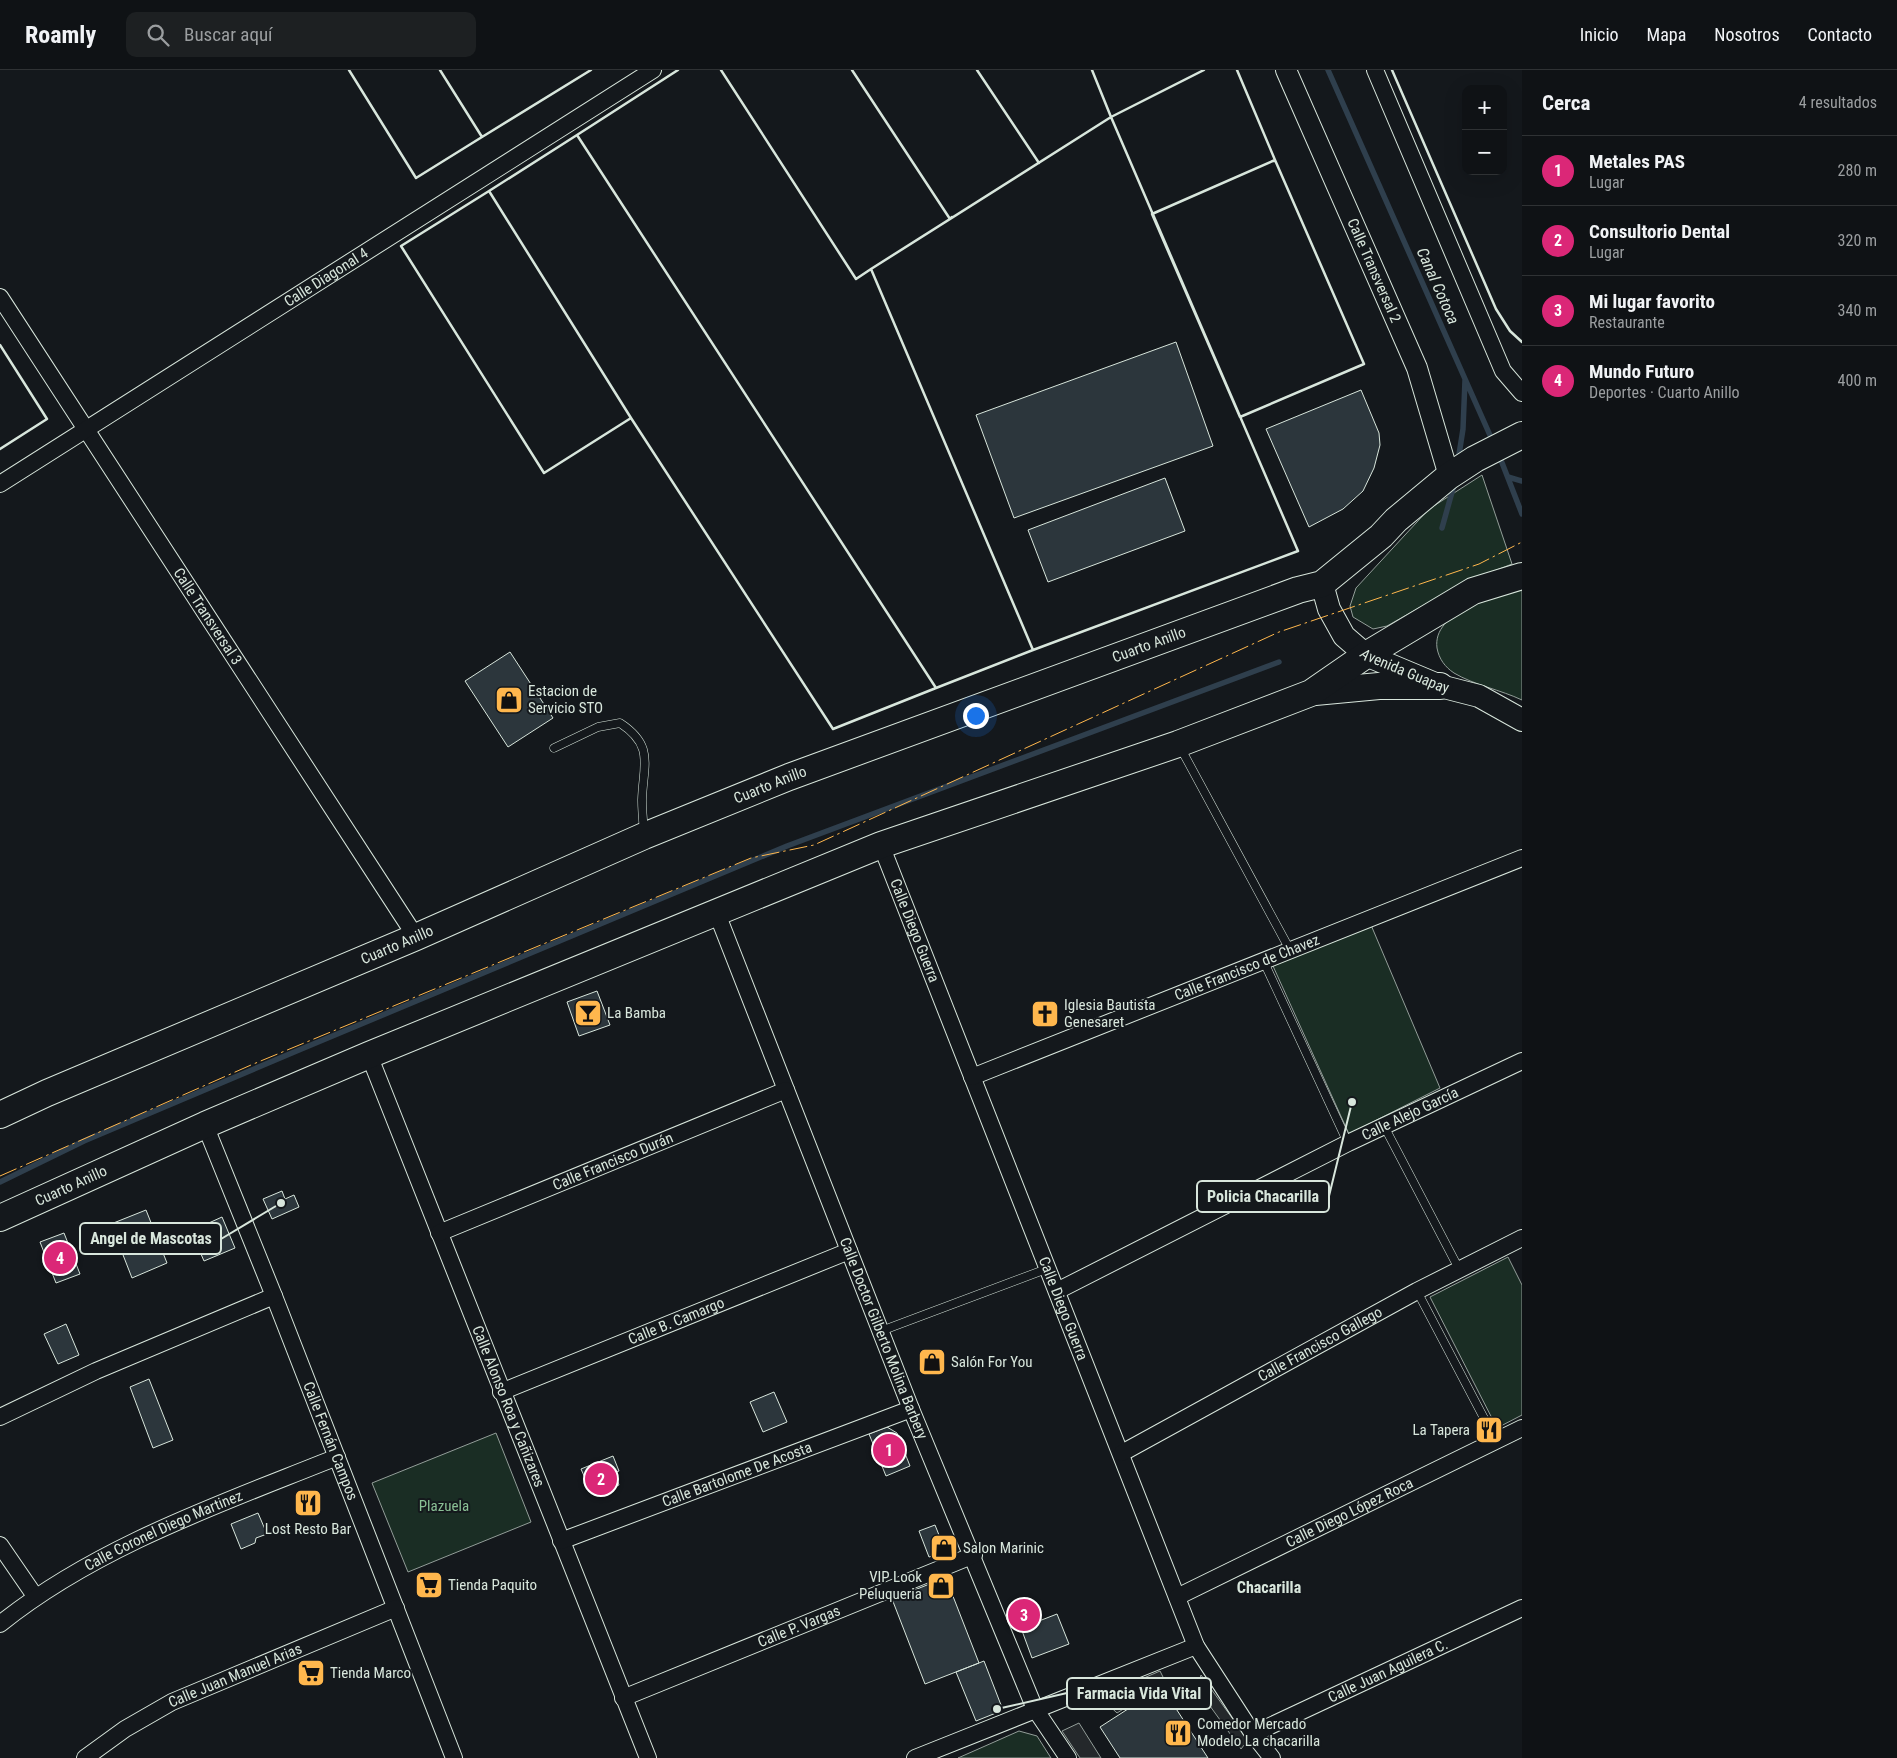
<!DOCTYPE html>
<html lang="es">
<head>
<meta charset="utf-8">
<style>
	body { margin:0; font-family:"Roboto Condensed",sans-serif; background:#1d2022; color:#f1f3f6 }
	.controls { position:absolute; right:15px; top:15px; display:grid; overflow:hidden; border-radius:10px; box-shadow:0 5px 20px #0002 }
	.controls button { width:45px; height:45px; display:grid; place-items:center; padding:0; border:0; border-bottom:1px solid #2f3234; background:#0f1215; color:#f1f3f6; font:25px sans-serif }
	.you { position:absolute; left:975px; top:645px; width:18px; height:18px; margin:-12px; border:4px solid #fff; border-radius:50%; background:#1a73e8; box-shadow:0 0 0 8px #1a73e833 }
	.badge { display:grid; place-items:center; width:32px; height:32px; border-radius:50%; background:#db2777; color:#fff; font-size:16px; font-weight:700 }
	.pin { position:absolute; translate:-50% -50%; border:2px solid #fff; box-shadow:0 1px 5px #0006 }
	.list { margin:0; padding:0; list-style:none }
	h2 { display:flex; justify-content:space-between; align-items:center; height:65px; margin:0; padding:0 20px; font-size:21px }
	h2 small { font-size:16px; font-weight:400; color:#9b9ea0 }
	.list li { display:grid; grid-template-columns:32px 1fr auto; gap:15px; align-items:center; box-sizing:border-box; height:70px; padding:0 20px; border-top:1px solid #2f3234 }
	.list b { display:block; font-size:19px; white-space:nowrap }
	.list p { margin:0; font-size:16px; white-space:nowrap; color:#9b9ea0 }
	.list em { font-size:16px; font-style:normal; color:#9b9ea0 }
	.icon { flex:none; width:28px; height:28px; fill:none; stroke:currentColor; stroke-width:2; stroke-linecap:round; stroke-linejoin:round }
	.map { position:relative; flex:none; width:1522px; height:1688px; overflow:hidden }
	header { display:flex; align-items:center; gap:30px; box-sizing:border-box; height:70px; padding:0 25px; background:#0f1215; border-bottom:1px solid #2f3234 }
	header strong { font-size:24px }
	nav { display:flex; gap:28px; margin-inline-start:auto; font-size:18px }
	.search { width:350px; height:45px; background:#1d2022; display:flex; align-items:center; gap:12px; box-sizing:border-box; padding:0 18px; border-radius:10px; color:#9b9ea0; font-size:19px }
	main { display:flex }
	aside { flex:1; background:#0f1215 }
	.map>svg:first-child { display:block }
</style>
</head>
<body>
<header>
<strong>Roamly</strong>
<div class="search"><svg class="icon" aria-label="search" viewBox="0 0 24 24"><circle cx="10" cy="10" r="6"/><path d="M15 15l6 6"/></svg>Buscar aquí</div>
<nav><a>Inicio</a><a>Mapa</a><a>Nosotros</a><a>Contacto</a></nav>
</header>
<main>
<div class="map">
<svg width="1522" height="1688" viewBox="0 0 1522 1688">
	<rect width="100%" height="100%" fill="#14181c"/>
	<path fill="#1a2d24" stroke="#939e99" d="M1482 405 1512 494 1463 513 1387 556 1373 559 1353 547 1350 536 1356 518 1429 439Z
		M1522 518V630C1501 620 1474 615 1454 603 1445 597 1439 589 1437 578 1432 541 1496 527 1522 518Z
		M1371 855 1440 1018 1349 1064 1273 896Z
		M1508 1187 1522 1215V1345L1497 1358 1430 1227Z
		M496 1363 531 1452 408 1502 372 1413Z
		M1019 1661 1037 1666 1051 1688H958Z"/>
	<path fill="#24282b" stroke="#939e99" d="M1160 1601 1166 1613 1117 1643 1100 1627Z
		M1201 1605 1248 1670 1241 1679 1197 1618Z
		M1079 1653 1101 1688H1080L1062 1661Z"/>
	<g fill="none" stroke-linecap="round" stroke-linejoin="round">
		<path stroke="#2f3f4d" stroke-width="5.5" d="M1328 0 1493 372
			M1499 385 1522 444
			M1458 391 1463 359 1465 310
			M1508 407 1522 411
			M1442 458 1454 415
			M0 1112 84 1071 299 980 787 776 1279 592"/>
	</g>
	<path fill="#2c363c" stroke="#d8e6dc" d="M1176 272 1213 376 1014 448 976 345Z
		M1361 320 1379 363 1380 375 1374 398 1363 421 1343 439 1309 457 1266 359Z
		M1165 408 1185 461 1048 512 1028 460Z
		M510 582 553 648 508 677 465 611Z
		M597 921 610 955 579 966 567 932Z
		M282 1121 285 1129 294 1125 299 1137 272 1149 263 1129Z
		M146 1140 167 1193 132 1208 111 1154Z
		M222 1147 235 1178 204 1191 191 1161Z
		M64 1163 80 1204 56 1213 40 1172Z
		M66 1254 79 1285 58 1294 44 1264Z
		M937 1282 942 1297 927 1302 922 1287Z
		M149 1309 173 1370 153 1378 130 1317Z
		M774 1322 787 1352 763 1362 750 1332Z
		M887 1357 897 1363 910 1396 886 1406 869 1364Z
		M613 1386 619 1401 614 1403 619 1415 600 1423 589 1417 581 1399Z
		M258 1443 267 1464 256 1468 255 1473 241 1479 231 1454Z
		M935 1455 941 1470 949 1476 943 1483 929 1487 919 1461Z
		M937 1511 949 1516 979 1593 925 1614 892 1529Z
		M1057 1544 1069 1574 1032 1588 1021 1558Z
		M984 1591 1001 1635 996 1643 976 1651 956 1602Z
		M1162 1617 1208 1688H1120L1100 1657Z"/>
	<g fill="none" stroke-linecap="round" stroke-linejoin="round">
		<g stroke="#d8e6dc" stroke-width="9">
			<path id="service" d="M1180 677 1290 880
				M554 678 598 657 620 653C655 676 643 695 642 730 642 740 643 751 644 762
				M1264 892 1348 1073
				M1384 1056 1459 1199
				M1417 1221 1496 1371
				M881 1261 1049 1198"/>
		</g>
		<g stroke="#d8e6dc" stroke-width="18">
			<g id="minor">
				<path d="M1375 0 1503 301 1522 323"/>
				<path id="s1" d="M0 227 416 867"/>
				<path id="s2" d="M0 414 653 0"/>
				<path id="s3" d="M881 775 1196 1576 1253 1664 1272 1688"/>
				<path id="s4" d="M716 841 911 1339 1035 1639 1068 1688"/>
				<path id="s5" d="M369 985 648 1688"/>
				<path id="s6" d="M972 1007 1522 788"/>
				<path id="s7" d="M205 1055 274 1226 454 1688"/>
				<path id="s8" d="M439 1163 786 1020"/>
				<path id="s9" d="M1057 1221 1348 1073 1522 991"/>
				<path id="s10" d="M501 1322 849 1181"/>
				<path d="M0 1347 96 1301 274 1226"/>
				<path id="s11" d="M1122 1383 1417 1221 1522 1168"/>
				<path id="s12" d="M561 1471 911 1339"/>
				<path d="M0 1475 35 1526"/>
				<path id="s13" d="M1177 1527 1522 1358"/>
				<path id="s14" d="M0 1554C97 1476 223 1433 337 1387"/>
				<path id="s15" d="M623 1628 974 1485"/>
				<path id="s16" d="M1253 1664 1522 1538"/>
				<path id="s17" d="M85 1688 125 1659 172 1632 396 1538"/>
				<path d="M915 1688 1196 1576"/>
			</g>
		</g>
		<g stroke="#d8e6dc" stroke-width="22">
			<g id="tertiary">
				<path id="s18" d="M1286 0 1417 298 1449 406"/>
			</g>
		</g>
		<g stroke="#d8e6dc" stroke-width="24">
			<g id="secondary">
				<path id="s19" d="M1322 514 1329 539 1344 566 1366 585 1440 616 1479 626 1522 650"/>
			</g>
		</g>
		<g stroke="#d8e6dc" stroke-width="28">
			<g id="trunk">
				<path d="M1315 622 1379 616H1440"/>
				<path id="s20" d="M0 1045 47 1023 416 867 644 766 789 707 1298 520 1322 514 1381 466 1396 450 1449 406 1475 389 1522 365"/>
				<path id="s21" d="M0 1148 205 1055 369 985 881 775 1178 674 1311 623 1366 585 1473 521 1522 506"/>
			</g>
		</g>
		<use href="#service" stroke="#14181c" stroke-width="8"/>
		<use href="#minor" stroke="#14181c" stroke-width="16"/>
		<use href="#tertiary" stroke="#14181c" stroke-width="20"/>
		<use href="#secondary" stroke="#14181c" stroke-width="22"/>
		<use href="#trunk" stroke="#14181c" stroke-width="26"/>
		<path stroke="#d8e6dc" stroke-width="2.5" d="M349 0 416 108 482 67 440 0
			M678 0 577 65 936 618 1033 580 871 199 856 209 721 0
			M852 0 950 149 952 147
			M977 0 1039 93
			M1092 0 1111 47 1113 46
			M1237 0 1275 90 1274 91
			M1392 0 1496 239 1510 261 1522 272
			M1111 47 1298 481 1033 580 871 199Z
			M1111 47 1204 0
			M481 65 482 67 591 0
			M577 65 936 618 833 659 631 348 489 121Z
			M1275 90 1364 294 1240 347 1152 144Z
			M489 121 631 348 544 403 401 176Z
			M0 275 47 349 0 379"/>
		<path stroke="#ffb74d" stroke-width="1" stroke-dasharray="18 4 2.5 4" stroke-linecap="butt" d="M0 1106 251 995 751 788 814 775 1279 562 1479 494 1522 472"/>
	</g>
	<defs>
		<g id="shop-square" transform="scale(1.4375)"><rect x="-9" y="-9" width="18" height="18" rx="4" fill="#ffb74d" stroke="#14181c"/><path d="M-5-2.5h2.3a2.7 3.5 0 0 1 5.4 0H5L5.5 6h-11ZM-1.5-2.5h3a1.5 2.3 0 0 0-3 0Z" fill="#111"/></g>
		<g id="bar-square" transform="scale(1.4375)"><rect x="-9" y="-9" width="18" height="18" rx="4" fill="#ffb74d" stroke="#14181c"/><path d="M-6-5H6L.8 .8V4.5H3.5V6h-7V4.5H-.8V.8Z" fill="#111"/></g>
		<g id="church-square" transform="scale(1.4375)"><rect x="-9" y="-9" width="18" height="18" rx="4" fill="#ffb74d" stroke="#14181c"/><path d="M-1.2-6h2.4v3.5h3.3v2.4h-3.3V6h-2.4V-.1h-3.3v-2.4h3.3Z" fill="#111"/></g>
		<g id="restaurant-square" transform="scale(1.4375)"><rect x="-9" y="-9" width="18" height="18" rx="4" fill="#ffb74d" stroke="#14181c"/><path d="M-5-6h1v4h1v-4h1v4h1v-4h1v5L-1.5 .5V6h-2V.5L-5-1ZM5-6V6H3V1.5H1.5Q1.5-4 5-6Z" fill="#111"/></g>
		<g id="supermarket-square" transform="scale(1.4375)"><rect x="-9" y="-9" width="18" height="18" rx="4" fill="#ffb74d" stroke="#14181c"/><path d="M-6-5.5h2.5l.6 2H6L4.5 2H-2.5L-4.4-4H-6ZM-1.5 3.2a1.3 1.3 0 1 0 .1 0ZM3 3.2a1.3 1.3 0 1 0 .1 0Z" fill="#111"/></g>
	</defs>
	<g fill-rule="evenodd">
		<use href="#shop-square" x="509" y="630"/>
		<use href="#bar-square" x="588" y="943"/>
		<use href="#church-square" x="1045" y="944"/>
		<use href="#shop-square" x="932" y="1292"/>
		<use href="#restaurant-square" x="1489" y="1360"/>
		<use href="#restaurant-square" x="308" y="1433"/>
		<use href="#shop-square" x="944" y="1478"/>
		<use href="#supermarket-square" x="429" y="1515"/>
		<use href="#shop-square" x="941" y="1516"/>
		<use href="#supermarket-square" x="311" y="1603"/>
		<use href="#restaurant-square" x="1178" y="1663"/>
	</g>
	<g text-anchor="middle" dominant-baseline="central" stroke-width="4" stroke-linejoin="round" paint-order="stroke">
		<g font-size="15" fill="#d8e6dc" stroke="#14181c">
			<text stroke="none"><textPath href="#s18" startOffset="219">Calle Transversal 2</textPath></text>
			<text stroke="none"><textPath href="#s2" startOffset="386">Calle Diagonal 4</textPath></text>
			<text stroke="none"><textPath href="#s1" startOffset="381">Calle Transversal 3</textPath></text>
			<text stroke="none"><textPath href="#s20" startOffset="1242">Cuarto Anillo</textPath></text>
			<text stroke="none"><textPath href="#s19" startOffset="128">Avenida Guapay</textPath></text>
			<text stroke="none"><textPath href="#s20" startOffset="838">Cuarto Anillo</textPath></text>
			<text stroke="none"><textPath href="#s3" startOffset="92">Calle Diego Guerra</textPath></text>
			<text stroke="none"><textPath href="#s20" startOffset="432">Cuarto Anillo</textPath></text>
			<text stroke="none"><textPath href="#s6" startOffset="296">Calle Francisco de Chavez</textPath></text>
			<text stroke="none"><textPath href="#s9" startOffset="395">Calle Alejo García</textPath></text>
			<text stroke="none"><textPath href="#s8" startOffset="188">Calle Francisco Durán</textPath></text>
			<text stroke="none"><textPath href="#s21" startOffset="78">Cuarto Anillo</textPath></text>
			<text stroke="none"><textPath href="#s3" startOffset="498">Calle Diego Guerra</textPath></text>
			<text stroke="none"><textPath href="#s10" startOffset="189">Calle B. Camargo</textPath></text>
			<text stroke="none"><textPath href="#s4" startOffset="459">Calle Doctor Gilberto Molina Barbery</textPath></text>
			<text stroke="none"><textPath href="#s11" startOffset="226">Calle Francisco Gallego</textPath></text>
			<text stroke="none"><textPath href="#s5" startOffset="378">Calle Alonso Roa y Cañizares</textPath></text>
			<text stroke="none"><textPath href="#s7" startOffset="340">Calle Fernán Campos</textPath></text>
			<text stroke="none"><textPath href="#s12" startOffset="188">Calle Bartolome De Acosta</textPath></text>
			<text stroke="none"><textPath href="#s13" startOffset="192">Calle Diego López Roca</textPath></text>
			<text stroke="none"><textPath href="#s14" startOffset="189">Calle Coronel Diego Martinez</textPath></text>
			<text stroke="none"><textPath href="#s15" startOffset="190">Calle P. Vargas</textPath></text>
			<text stroke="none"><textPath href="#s16" startOffset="149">Calle Juan Aguilera C.</textPath></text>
			<text stroke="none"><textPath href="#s17" startOffset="172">Calle Juan Manuel Arias</textPath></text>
		</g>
		<g font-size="15" fill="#d8e6dc" stroke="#14181c" text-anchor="start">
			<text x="528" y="621">Estacion de<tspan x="528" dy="17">Servicio STO</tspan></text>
			<text x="1064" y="935">Iglesia Bautista<tspan x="1064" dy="17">Genesaret</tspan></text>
			<text x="607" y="943">La Bamba</text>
			<text x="951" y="1292">Salón For You</text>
			<text x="1470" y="1360" text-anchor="end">La Tapera</text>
			<text x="308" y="1459" text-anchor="middle">Lost Resto Bar</text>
			<text x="963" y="1478">Salon Marinic</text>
			<text x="922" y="1507" text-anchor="end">VIP Look<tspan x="922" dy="17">Peluqueria</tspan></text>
			<text x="448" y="1515">Tienda Paquito</text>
			<text x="330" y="1603">Tienda Marco</text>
			<text x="1197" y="1654">Comedor Mercado<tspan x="1197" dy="17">Modelo La chacarilla</tspan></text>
		</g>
		<g font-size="15" fill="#8ac095" stroke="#14181c">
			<text x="444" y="1436">Plazuela</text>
		</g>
		<g font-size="16" font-style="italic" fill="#d8e6dc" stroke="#14181c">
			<text transform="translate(1438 216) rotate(66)">Canal Cotoca</text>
		</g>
		<g font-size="16" font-weight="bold" fill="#d8e6dc" stroke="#14181c">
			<text x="1269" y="1517">Chacarilla</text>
		</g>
	</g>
	<path fill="none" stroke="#d8e6dc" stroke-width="2" d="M1352 1032L1329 1126M281 1133L221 1169M997 1639L1067 1623"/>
	<g fill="#d8e6dc" stroke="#14181c" stroke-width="2">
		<circle cx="1352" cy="1032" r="5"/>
		<circle cx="281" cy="1133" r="5"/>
		<circle cx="997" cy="1639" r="5"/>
	</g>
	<g fill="#14181c" stroke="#d8e6dc" stroke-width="2">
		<rect x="1197" y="1111" width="132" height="31" rx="5"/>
		<rect x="80" y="1153" width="141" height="31" rx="5"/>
		<rect x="1067" y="1608" width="144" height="31" rx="5"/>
	</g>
	<g font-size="16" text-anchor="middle" font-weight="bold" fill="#d8e6dc">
		<text x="1263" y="1132">Policia Chacarilla</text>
		<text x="151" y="1174">Angel de Mascotas</text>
		<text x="1139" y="1629">Farmacia Vida Vital</text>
	</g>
</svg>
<div class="controls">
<button>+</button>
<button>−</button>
</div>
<div class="you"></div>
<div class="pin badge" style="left:889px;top:1380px">1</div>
<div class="pin badge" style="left:601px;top:1409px">2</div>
<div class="pin badge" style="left:1024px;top:1545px">3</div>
<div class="pin badge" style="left:60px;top:1188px">4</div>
</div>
<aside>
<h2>Cerca<small>4 resultados</small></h2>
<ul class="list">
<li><span class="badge">1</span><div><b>Metales PAS</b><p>Lugar</p></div><em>280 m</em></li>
<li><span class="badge">2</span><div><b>Consultorio Dental</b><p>Lugar</p></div><em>320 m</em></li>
<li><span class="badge">3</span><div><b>Mi lugar favorito</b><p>Restaurante</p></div><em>340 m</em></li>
<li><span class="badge">4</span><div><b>Mundo Futuro</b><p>Deportes · Cuarto Anillo</p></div><em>400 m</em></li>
</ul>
</aside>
</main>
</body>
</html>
